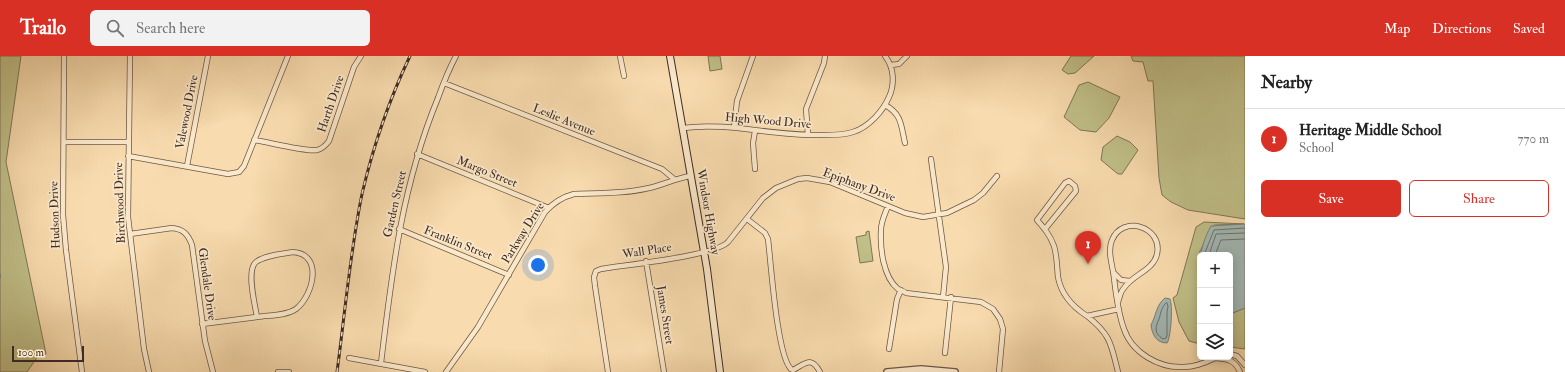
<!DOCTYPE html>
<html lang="en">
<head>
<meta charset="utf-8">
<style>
	body { margin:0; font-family:"IM FELL Double Pica",serif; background:#f2f2f2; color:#222 }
	.controls { position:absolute; right:12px; bottom:12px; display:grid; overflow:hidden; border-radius:6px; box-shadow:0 2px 10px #0003 }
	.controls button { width:36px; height:36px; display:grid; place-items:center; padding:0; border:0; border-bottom:1px solid #e0e0e0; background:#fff; color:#222; font:20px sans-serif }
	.scale { position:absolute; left:12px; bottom:10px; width:72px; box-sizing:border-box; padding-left:4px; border:2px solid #3f2b23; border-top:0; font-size:11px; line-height:14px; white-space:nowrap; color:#3f2b23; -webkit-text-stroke:3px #fae8ca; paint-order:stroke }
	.you { position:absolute; left:538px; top:209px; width:14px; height:14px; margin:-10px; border:3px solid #fff; border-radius:50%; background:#1a73e8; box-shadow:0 0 0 6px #1a73e833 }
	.badge { display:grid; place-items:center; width:26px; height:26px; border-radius:50%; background:#d93025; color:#fff; font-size:13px; font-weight:700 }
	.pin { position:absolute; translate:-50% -33px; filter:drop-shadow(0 1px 2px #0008) }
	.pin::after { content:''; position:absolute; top:21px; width:14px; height:12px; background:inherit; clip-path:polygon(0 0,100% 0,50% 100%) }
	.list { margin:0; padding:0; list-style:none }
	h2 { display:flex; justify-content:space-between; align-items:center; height:52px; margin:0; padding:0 16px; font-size:17px }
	h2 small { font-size:13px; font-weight:400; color:#767676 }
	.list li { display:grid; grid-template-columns:26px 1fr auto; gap:12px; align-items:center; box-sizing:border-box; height:60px; padding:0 16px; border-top:1px solid #e0e0e0 }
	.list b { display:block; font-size:15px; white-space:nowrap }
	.list p { margin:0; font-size:13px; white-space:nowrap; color:#767676 }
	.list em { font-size:13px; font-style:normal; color:#767676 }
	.actions { display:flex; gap:8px; padding:12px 16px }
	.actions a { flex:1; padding:9px 0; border:1px solid #d93025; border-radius:6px; text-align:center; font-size:14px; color:#d93025 }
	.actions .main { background:#d93025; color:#fff }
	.icon { flex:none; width:22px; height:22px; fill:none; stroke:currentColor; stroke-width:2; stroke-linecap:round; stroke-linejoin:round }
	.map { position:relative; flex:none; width:1245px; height:316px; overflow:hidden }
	header { display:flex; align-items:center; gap:24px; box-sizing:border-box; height:56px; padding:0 20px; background:#d93025; color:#fff }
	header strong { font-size:19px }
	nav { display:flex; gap:22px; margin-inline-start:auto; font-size:14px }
	.search { width:280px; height:36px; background:#f2f2f2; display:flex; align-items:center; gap:10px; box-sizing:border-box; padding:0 14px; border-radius:6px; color:#767676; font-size:15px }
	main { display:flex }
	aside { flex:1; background:#fff }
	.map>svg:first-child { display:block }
</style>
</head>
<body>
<header>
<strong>Trailo</strong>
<div class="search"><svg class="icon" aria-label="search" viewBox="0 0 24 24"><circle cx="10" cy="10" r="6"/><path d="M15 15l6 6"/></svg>Search here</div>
<nav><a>Map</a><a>Directions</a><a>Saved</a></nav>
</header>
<main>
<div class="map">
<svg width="1245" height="316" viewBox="0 0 1245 316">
	<rect width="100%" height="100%" fill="#f8dbae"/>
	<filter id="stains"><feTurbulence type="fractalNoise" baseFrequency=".005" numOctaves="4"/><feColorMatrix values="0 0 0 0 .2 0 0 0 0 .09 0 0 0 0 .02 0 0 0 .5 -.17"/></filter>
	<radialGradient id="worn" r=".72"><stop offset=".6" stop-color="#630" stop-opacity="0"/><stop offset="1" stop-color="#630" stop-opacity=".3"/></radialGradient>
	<path fill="#c0bf88" stroke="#807556" d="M0 0H21L6 106 46 298 38 300 27 316H0Z
		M708 0H720L722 13 710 15Z
		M1071 0H1094L1075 17 1068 18 1062 14Z
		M1131 0H1245V163L1188 154 1171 146 1162 139 1159 122 1153 25H1148L1143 6 1133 5Z
		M1088 26 1120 41 1109 62 1096 76 1080 74 1064 61 1079 29Z
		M1117 80 1130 86 1138 94 1122 118H1118L1101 104 1103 91Z
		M1204 166 1244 168 1214 169 1200 195 1198 232 1200 246V288L1189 285 1179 266 1173 242 1177 239 1196 171Z
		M869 175 873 205 860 207 856 181 866 179V176Z
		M1245 252V293L1230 291V258Z"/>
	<path fill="#a2b8b5" stroke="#7a807b" d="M1245 168V252L1230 258V199H1200V246C1196 220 1198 193 1211 170Z
		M1165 242 1170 243C1173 249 1171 282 1167 287 1156 287 1152 278 1151 269 1156 260 1156 249 1165 242Z"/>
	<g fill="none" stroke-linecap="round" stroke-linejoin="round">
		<path stroke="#70726c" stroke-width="1" d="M1204 199 1214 174 1245 172
			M1209 199 1216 178 1245 177
			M1215 199 1221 184 1245 183
			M1167 247 1168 250 1167 256V279L1166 282 1163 283C1154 277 1155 272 1159 263 1161 257 1161 253 1165 248Z"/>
		<path stroke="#7a807b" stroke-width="1.5" d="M0 218V222"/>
		<g stroke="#6d5746" stroke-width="6">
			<path id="minor" d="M64 0 63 159 66 194 82 316
				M130 0 128 161 144 293 149 316
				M620 0 624 20
				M891 9 899 8 907 0
				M444 27 662 113 674 123
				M885 49C902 58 901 70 905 87
				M683 72C726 66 770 79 814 79 826 79 841 80 853 76 869 71 883 55 889 41 895 28 894 11 885 0
				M734 72 737 45 753 0
				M808 79 806 53 824 7 825 0
				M254 84C268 86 306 96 317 94 322 93 326 89 329 85L354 11 361 0
				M64 86H129
				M417 98 549 152
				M128 100 228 118 239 116 244 110 288 0
				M931 103 946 211 943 241
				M187 110 208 0
				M755 113 753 87 755 75
				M888 150C885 158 881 165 881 174 880 192 883 221 898 233 900 234 904 235 906 237L981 246 993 253 1000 263 1003 273 999 316
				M747 163 765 177 768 183C771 207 777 300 791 313L793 314C805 308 811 299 820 316
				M399 173 509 219
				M1045 173 1076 135 1075 130 1069 125 1065 127 1037 164C1044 172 1050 179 1054 190 1057 200 1057 211 1058 221 1061 238 1073 251 1087 260L1119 253
				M130 178 172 172C183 173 188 178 192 189L205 285 213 316
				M293 196C324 198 313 240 296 253 286 260 269 259 257 261 255 249 246 214 256 206 265 199 282 198 293 196Z
				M646 205 664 316
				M1114 217 1121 224 1130 225
				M1118 246C1120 241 1120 236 1124 232 1132 219 1154 214 1157 198 1163 171 1123 158 1112 184 1107 195 1113 211 1114 222 1116 239 1118 257 1124 273 1132 297 1159 312 1183 311 1195 311 1205 307 1215 302
				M1087 260C1111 279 1111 288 1118 316
				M202 268 257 261
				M889 293 897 243 901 234
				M945 297 951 241
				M1230 298 1237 300 1245 309
				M349 302 425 316
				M1217 302H1215C1228 303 1235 304 1240 316
				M381 307C392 215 402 129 438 42 443 28 449 13 456 0
				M278 316H289
				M446 316 478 271 545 156C553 147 562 141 574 138 598 137 625 138 649 132 663 129 676 122 691 120
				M608 316 595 230 594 221 596 215 601 213C624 209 715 200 728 186L763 142 776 132 798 123 807 122 830 126 905 157 923 161 947 157 974 144 983 137 997 120"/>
		</g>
		<g stroke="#6d5746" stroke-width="8">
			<path id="tertiary" d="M887 316 921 313 955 316"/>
		</g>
		<g stroke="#3f2b23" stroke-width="8">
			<path id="secondary" d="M670 0 707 213 720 316"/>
		</g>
		<use href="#minor" stroke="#fae8ca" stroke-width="4.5"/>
		<use href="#tertiary" stroke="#fae8ca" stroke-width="5.5"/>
		<use href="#secondary" stroke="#fae8ca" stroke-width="6"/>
		<g stroke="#3f2b23" stroke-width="3">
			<path id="rail" d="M337 316C345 257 350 196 362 138 373 91 389 44 410 0"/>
		</g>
		<use href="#rail" stroke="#fae8ca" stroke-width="1.5" stroke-dasharray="4.5" stroke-linecap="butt"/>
	</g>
	<g text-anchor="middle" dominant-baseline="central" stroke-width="3.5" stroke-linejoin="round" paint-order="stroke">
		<g font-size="12" fill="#3f2b23" stroke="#fae8ca">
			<text transform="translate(331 48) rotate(-71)">Harth Drive</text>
			<text transform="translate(187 56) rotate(-79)">Valewood Drive</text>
			<text transform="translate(564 64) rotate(22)">Leslie Avenue</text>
			<text transform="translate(768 65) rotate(5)">High Wood Drive</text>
			<text transform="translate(487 116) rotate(22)">Margo Street</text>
			<text transform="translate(859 129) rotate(20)">Epiphany Drive</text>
			<text transform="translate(120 147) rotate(-92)">Birchwood Drive</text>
			<text transform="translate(395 148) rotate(-77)">Garden Street</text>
			<text transform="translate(708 156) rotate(80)">Windsor Highway</text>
			<text transform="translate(55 159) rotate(-92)">Hudson Drive</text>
			<text transform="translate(523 177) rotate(-58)">Parkway Drive</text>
			<text transform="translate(458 187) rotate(22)">Franklin Street</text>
			<text transform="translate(647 195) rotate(-9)">Wall Place</text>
			<text transform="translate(207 228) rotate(82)">Glendale Drive</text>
			<text transform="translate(665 259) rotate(81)">James Street</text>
		</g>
	</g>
	<rect width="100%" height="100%" filter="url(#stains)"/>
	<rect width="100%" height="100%" fill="url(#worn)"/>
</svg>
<div class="controls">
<button>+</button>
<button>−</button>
<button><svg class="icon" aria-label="layers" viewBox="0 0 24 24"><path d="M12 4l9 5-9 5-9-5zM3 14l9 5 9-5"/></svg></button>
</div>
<div class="scale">100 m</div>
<div class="you"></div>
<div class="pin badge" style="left:1088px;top:208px">1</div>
</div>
<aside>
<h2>Nearby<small></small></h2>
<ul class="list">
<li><span class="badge">1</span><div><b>Heritage Middle School</b><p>School</p></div><em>770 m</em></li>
</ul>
<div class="actions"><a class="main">Save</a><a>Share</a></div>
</aside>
</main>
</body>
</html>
